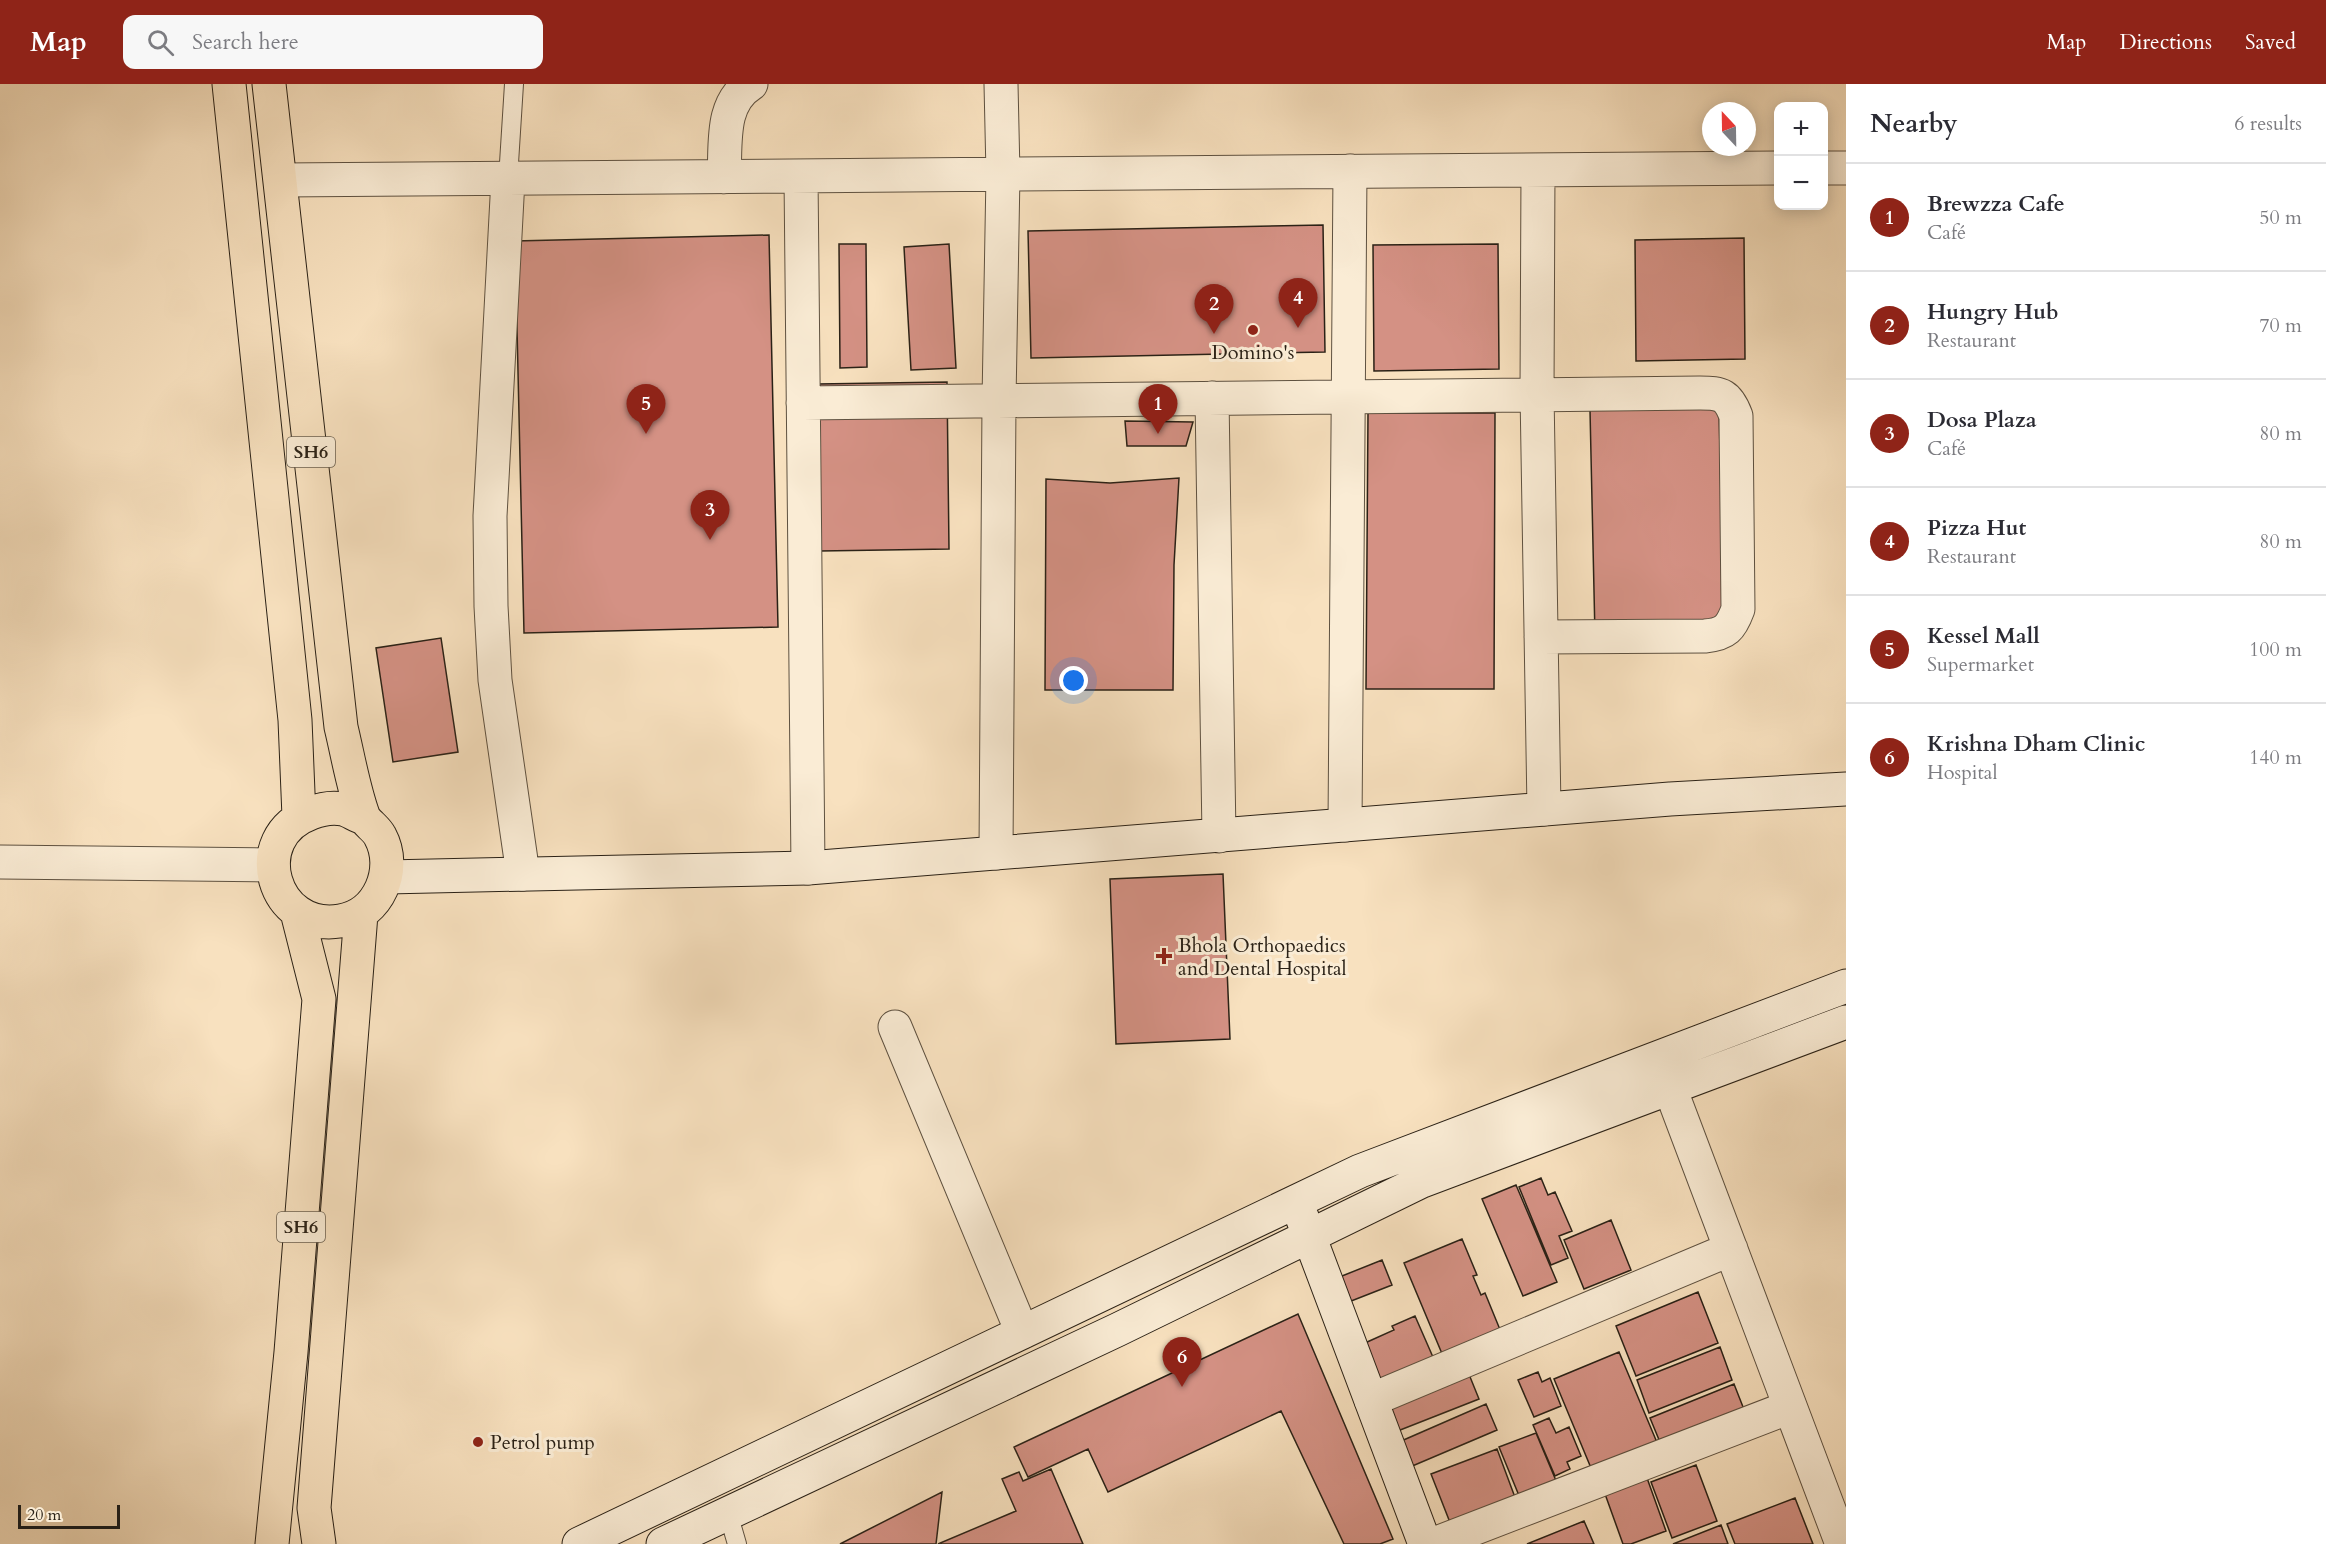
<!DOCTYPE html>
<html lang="en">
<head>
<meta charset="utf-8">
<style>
	body { margin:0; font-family:Cardo,serif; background:#f7f7f7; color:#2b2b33 }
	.controls { position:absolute; right:18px; top:18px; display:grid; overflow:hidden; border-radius:12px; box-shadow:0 3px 15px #0003 }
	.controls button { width:54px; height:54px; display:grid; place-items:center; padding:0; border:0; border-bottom:2px solid #e1e1e2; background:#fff; color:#2b2b33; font:30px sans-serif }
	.compass { position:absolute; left:1702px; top:18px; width:54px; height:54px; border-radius:50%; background:#fff; box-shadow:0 3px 15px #0003; rotate:338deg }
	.scale { position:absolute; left:18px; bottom:15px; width:102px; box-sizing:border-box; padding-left:6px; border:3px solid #2a2116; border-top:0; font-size:16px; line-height:21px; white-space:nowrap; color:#2a2116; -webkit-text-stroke:4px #faecd5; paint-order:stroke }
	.you { position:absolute; left:1074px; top:597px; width:21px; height:21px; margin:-15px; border:4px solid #fff; border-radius:50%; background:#1a73e8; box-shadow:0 0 0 9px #1a73e833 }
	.badge { display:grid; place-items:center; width:39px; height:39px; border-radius:50%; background:#8f2418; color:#fff; font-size:20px; font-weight:700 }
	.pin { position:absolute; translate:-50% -50px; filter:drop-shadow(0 2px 3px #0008) }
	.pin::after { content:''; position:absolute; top:32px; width:21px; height:18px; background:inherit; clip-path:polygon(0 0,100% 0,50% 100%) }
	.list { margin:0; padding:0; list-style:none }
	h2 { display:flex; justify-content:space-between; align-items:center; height:78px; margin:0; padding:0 24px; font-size:26px }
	h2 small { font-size:20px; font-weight:400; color:#7c7c81 }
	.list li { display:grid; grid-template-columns:39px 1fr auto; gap:18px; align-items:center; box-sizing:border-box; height:108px; padding:0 24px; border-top:2px solid #e1e1e2 }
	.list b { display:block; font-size:22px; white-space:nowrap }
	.list p { margin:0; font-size:20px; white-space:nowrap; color:#7c7c81 }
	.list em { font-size:20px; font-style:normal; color:#7c7c81 }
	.icon { flex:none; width:33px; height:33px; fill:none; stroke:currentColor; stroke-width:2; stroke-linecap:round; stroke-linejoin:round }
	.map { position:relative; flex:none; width:1846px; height:1460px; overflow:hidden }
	header { display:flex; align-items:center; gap:36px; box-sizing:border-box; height:84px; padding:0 30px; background:#8f2418; color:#fff }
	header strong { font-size:28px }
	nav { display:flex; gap:33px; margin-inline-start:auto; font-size:21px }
	.search { width:420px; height:54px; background:#f7f7f7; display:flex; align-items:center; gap:15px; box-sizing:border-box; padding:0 21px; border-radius:12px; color:#7c7c81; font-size:22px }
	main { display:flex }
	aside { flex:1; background:#fff }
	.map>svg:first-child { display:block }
</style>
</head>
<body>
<header>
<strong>Map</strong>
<div class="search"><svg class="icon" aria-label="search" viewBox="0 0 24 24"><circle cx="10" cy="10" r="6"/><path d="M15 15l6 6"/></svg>Search here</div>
<nav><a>Map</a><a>Directions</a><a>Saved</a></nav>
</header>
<main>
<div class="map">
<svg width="1846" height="1460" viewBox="0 0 1846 1460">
	<rect width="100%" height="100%" fill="#f8e1bf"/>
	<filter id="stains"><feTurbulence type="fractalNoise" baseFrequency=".00333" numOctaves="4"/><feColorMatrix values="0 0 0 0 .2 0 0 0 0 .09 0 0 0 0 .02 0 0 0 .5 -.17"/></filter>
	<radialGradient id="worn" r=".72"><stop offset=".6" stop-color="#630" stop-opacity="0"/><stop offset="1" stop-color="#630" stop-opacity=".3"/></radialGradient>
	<path fill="#d49184" stroke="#2a2116" stroke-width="1.5" d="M1323 141 1325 268 1031 274 1028 147Z
		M769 151 778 543 524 549 515 157Z
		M1744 154 1745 275 1636 277 1635 156Z
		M839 160H866L867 283 840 284Z
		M949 160 956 284 911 286 904 163Z
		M1498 160 1499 285 1374 287 1373 161Z
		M947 298 949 465 820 467 818 300Z
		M1719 323 1724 548 1595 552 1590 326Z
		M1368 329H1495L1494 605H1366Z
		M1125 337 1193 338 1186 362H1127Z
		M1179 394 1174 481 1173 606H1045L1046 395 1110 399Z
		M441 554 458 668 393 678 376 564Z
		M1223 790 1230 955 1116 960 1110 795Z
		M1541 1094 1548 1111 1555 1108 1572 1147 1559 1152 1568 1174 1551 1181 1519 1103Z
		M1516 1101 1557 1198 1523 1212 1482 1115Z
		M1611 1136 1631 1186 1584 1205 1564 1156Z
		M1462 1155 1477 1191 1473 1192 1481 1211 1485 1209 1501 1248 1443 1272 1404 1179Z
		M1382 1176 1392 1201 1341 1221 1332 1196Z
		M1698 1208 1718 1259 1636 1292 1616 1242Z
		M1298 1230 1393 1455 1380 1460H1344L1281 1327 1108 1408 1088 1365 1028 1393 1014 1363Z
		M1415 1232 1436 1280 1380 1295 1365 1259 1394 1246 1392 1242Z
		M1720 1263 1732 1296 1649 1329 1637 1296Z
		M1619 1268 1661 1368 1596 1396 1554 1295Z
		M1464 1278 1479 1315 1390 1350 1376 1314Z
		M1538 1288 1542 1298 1550 1294 1561 1322 1534 1333 1518 1296Z
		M1734 1300 1745 1328 1662 1363 1650 1334Z
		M1486 1320 1497 1346 1410 1383 1399 1358Z
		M1549 1334 1556 1349 1569 1343 1581 1372 1567 1378 1570 1385 1555 1392 1533 1341Z
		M1536 1349 1557 1399 1520 1414 1499 1363Z
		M1497 1365 1516 1416 1451 1441 1431 1390Z
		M1696 1381 1717 1437 1672 1454 1651 1398Z
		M1051 1385 1083 1460H938L1016 1427 1002 1395 1019 1388 1023 1397Z
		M1647 1394 1666 1447 1631 1460H1623L1605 1410Z
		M942 1408 936 1460H840Z
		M1795 1414 1813 1460H1735L1727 1440Z
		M1584 1437 1594 1460H1527Z
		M1721 1441 1728 1460H1673Z"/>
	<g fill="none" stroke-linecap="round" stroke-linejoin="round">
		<g stroke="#5e5140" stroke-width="20">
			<path id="lane" d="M508 95 514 0
				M728 1429 737 1460"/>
		</g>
		<g stroke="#5e5140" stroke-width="35">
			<path id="street" d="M1824 84H1846
				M1538 86 1537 309 1544 725
				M801 92 808 784
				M724 93C726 60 720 19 751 0
				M508 95 490 432 491 522 495 596 523 790
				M281 96 1778 84
				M1212 314 1219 752
				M803 319 1700 309C1722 309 1728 311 1736 332L1738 525C1731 544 1726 550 1705 552L1541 553
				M1345 741 1350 87
				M996 769 999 317 1003 90 1001 0
				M0 778 273 781
				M895 943 1022 1248
				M1670 1004 1842 1460
				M1371 1316 1731 1165
				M1434 1460 1790 1323"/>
		</g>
		<g stroke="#2a2116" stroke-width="35">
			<path id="secondary" d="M387 793 808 784 1670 715 1846 705
				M1302 1133 1425 1460
				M579 1460 1360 1087 1846 902
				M663 1460 1117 1246 1422 1097 1846 938"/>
		</g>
		<g stroke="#2a2116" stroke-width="35">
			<path id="primary" d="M229 0 295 636 299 733
				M269 0 341 643C348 672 353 703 363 731 366 739 376 744 380 752 398 785 379 831 340 837 273 848 245 753 311 729 321 725 332 723 343 725 350 727 357 732 364 734
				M272 1460 291 1268 319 915 297 828
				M319 1460 314 1424 361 830"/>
		</g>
		<use href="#lane" stroke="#faecd5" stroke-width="18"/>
		<use href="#street" stroke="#faecd5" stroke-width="33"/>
		<use href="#secondary" stroke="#faecd5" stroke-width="33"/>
		<use href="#primary" stroke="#f8e1bf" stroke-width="33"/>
	</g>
	<g fill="#8f2418" stroke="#faecd5" stroke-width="2">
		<circle cx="1253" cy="246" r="6"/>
		<path d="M1161 863h6v6h6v6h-6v6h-6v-6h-6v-6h6z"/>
		<circle cx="478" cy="1358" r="6"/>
	</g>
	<g text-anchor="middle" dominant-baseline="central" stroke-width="6" stroke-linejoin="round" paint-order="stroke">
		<g fill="#faecd5" stroke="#685e4f" stroke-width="1.5">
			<rect x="287" y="353" width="48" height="30" rx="4.5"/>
			<rect x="277" y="1128" width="48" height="30" rx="4.5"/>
		</g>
		<g font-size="18" font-weight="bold" fill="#2a2116">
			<text x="311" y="368">SH6</text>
			<text x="301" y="1143">SH6</text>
		</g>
		<g font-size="20" fill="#2a2116" stroke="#faecd5" text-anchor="start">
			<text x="1253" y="268" text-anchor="middle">Domino's</text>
			<text x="1178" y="861">Bhola Orthopaedics<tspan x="1178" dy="23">and Dental Hospital</tspan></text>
			<text x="490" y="1358">Petrol pump</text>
		</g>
	</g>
	<rect width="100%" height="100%" filter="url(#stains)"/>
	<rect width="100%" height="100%" fill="url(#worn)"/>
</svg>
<div class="controls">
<button>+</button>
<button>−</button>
</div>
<svg class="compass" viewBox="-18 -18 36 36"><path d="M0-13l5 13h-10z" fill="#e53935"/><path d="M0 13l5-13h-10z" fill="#7c7c81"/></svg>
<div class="scale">20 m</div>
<div class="you"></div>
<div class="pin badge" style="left:1158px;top:350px">1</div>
<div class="pin badge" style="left:1214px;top:250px">2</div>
<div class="pin badge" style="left:710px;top:456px">3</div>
<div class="pin badge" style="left:1298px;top:244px">4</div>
<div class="pin badge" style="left:646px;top:350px">5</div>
<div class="pin badge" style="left:1182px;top:1303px">6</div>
</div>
<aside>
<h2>Nearby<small>6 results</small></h2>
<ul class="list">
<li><span class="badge">1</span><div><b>Brewzza Cafe</b><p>Café</p></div><em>50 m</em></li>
<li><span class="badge">2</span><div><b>Hungry Hub</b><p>Restaurant</p></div><em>70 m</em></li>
<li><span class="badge">3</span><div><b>Dosa Plaza</b><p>Café</p></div><em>80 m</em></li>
<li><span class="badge">4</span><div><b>Pizza Hut</b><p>Restaurant</p></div><em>80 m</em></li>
<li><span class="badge">5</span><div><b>Kessel Mall</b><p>Supermarket</p></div><em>100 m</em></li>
<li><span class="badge">6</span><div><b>Krishna Dham Clinic</b><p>Hospital</p></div><em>140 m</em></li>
</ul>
</aside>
</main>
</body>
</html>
